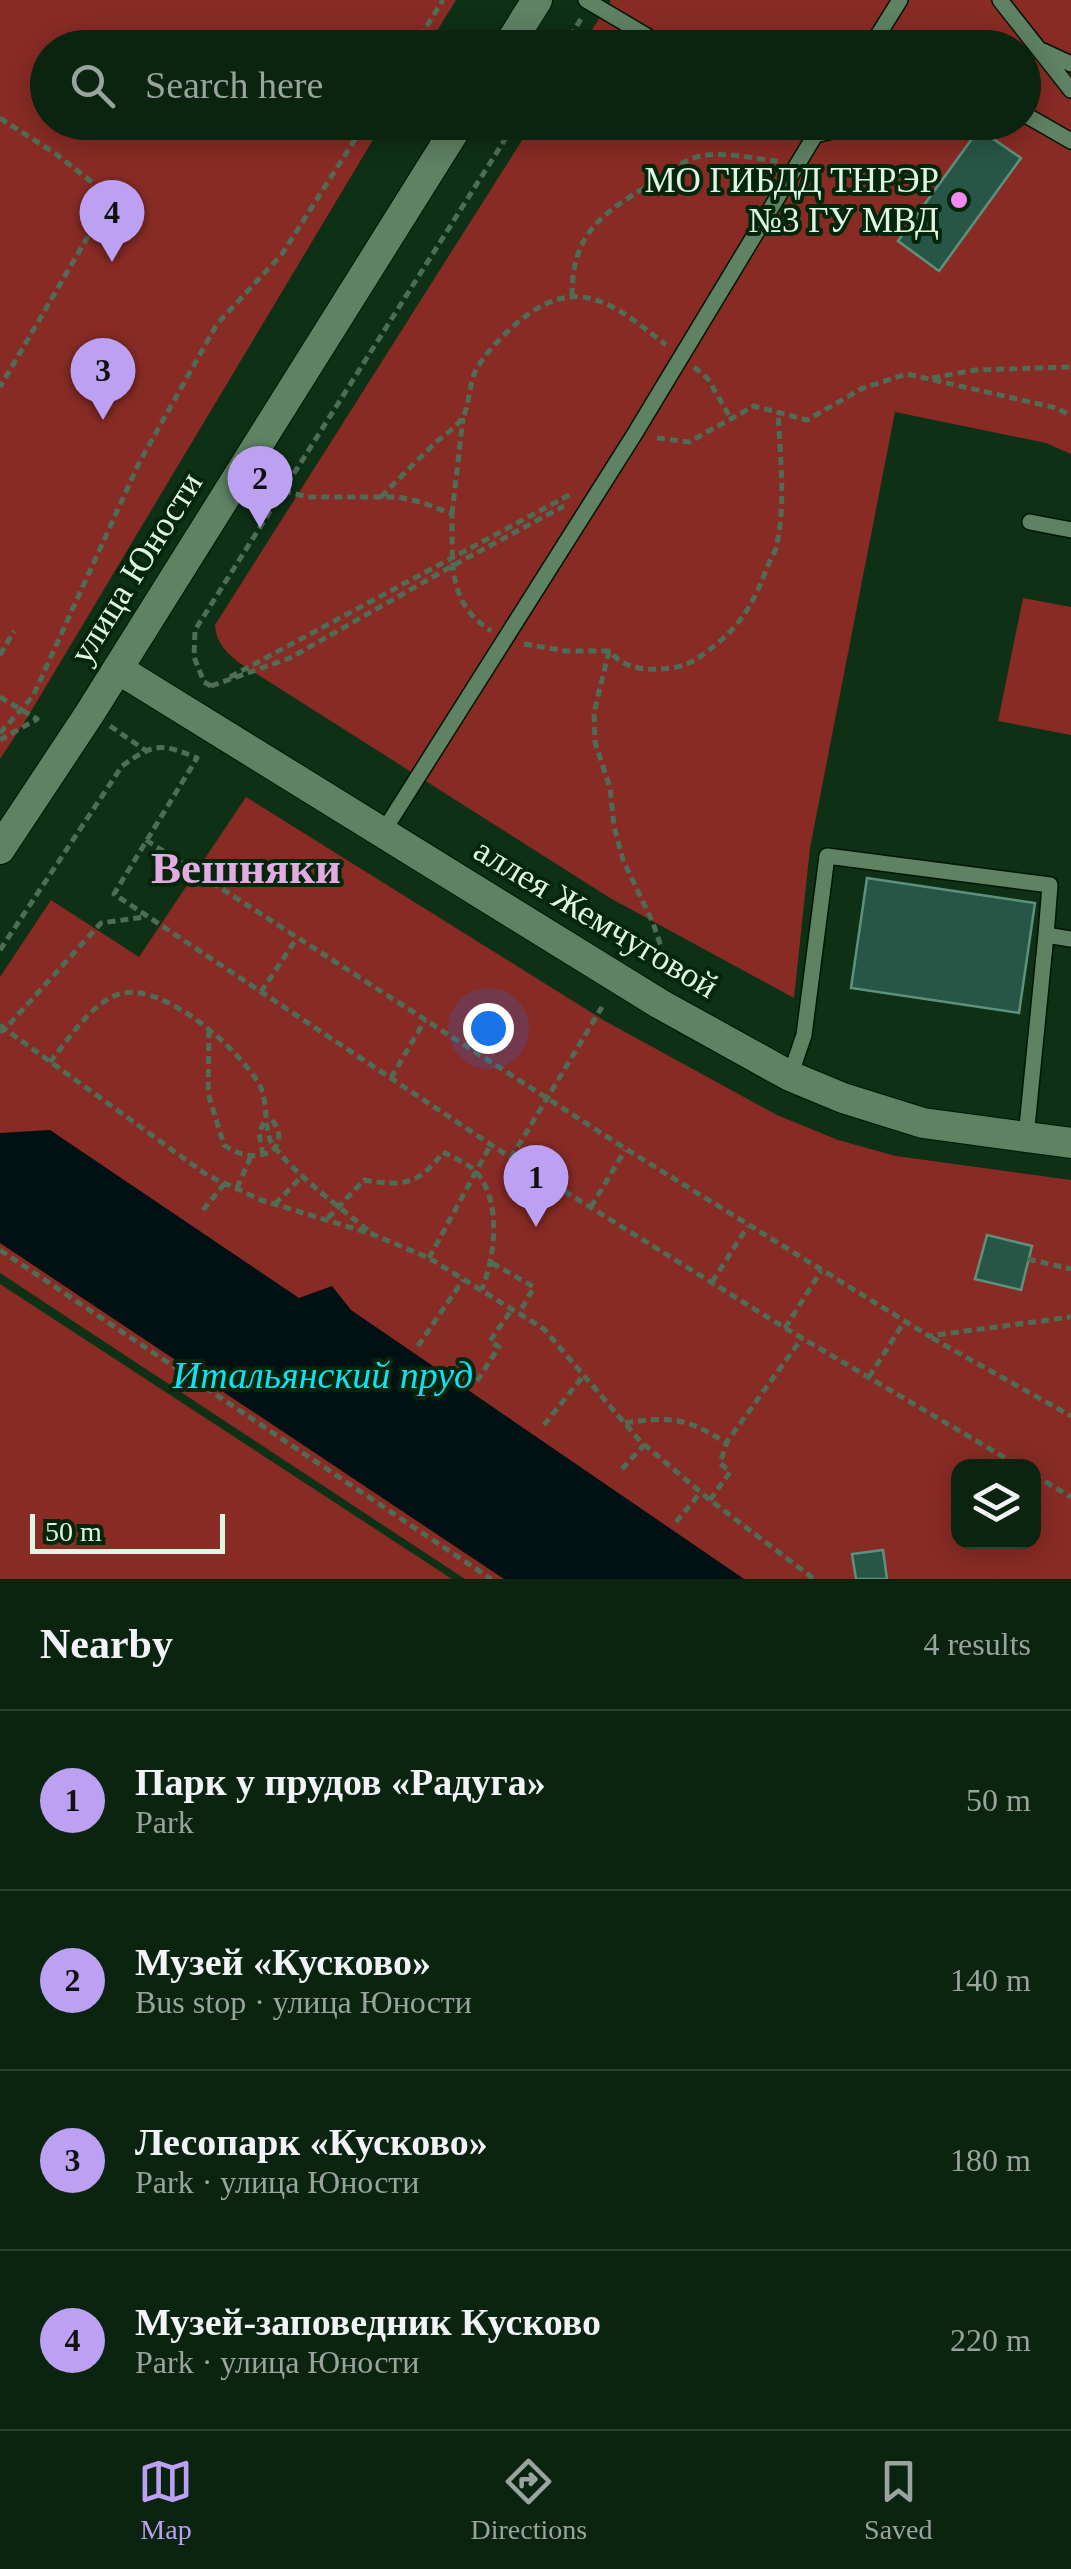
<!DOCTYPE html>
<html lang="en">
<head>
<meta charset="utf-8">
<style>
	body { margin:0; font-family:Georgia,serif; background:#18301e; color:#f1f3f6 }
	.controls { position:absolute; right:30px; bottom:30px; display:grid; overflow:hidden; border-radius:20px; box-shadow:0 5px 25px #0003 }
	.controls button { width:90px; height:90px; display:grid; place-items:center; padding:0; border:0; border-bottom:2px solid #2a4130; background:#0a2410; color:#f1f3f6; font:50px sans-serif }
	.scale { position:absolute; left:30px; bottom:25px; width:195px; box-sizing:border-box; padding-left:10px; border:5px solid #e1f5e3; border-top:0; font-size:28px; line-height:35px; white-space:nowrap; color:#e1f5e3; -webkit-text-stroke:8px #04260b; paint-order:stroke }
	.you { position:absolute; left:488px; top:1028px; width:35px; height:35px; margin:-25px; border:8px solid #fff; border-radius:50%; background:#1a73e8; box-shadow:0 0 0 15px #1a73e833 }
	.badge { display:grid; place-items:center; width:65px; height:65px; border-radius:50%; background:#bca0f2; color:#111; font-size:32px; font-weight:700 }
	.pin { position:absolute; translate:-50% -82px; filter:drop-shadow(0 2px 5px #0008) }
	.pin::after { content:''; position:absolute; top:52px; width:35px; height:30px; background:inherit; clip-path:polygon(0 0,100% 0,50% 100%) }
	.list { margin:0; padding:0; list-style:none }
	h2 { display:flex; justify-content:space-between; align-items:center; height:130px; margin:0; padding:0 40px; font-size:42px }
	h2 small { font-size:32px; font-weight:400; color:#99a49f }
	.list li { display:grid; grid-template-columns:65px 1fr auto; gap:30px; align-items:center; box-sizing:border-box; height:180px; padding:0 40px; border-top:2px solid #2a4130 }
	.list b { display:block; font-size:38px; white-space:nowrap }
	.list p { margin:0; font-size:32px; white-space:nowrap; color:#99a49f }
	.list em { font-size:32px; font-style:normal; color:#99a49f }
	.icon { flex:none; width:55px; height:55px; fill:none; stroke:currentColor; stroke-width:2; stroke-linecap:round; stroke-linejoin:round }
	.map { position:relative; flex:none; width:1071px; height:1579px; overflow:hidden }
	.search { position:absolute; background:#0a2410; box-shadow:0 5px 25px #0003; left:30px; right:30px; top:30px; height:110px; display:flex; align-items:center; gap:25px; box-sizing:border-box; padding:0 35px; border-radius:55px; color:#99a49f; font-size:38px }
	.sheet { height:850px; background:#0a2410 }
	nav { display:flex; justify-content:space-around; align-items:center; box-sizing:border-box; height:140px; border-top:2px solid #2a4130; background:#0a2410; font-size:28px; color:#99a49f }
	nav a { display:grid; justify-items:center; gap:5px }
	nav .on { color:#bca0f2 }
	.map>svg:first-child { display:block }
</style>
</head>
<body>
<div class="map">
<svg width="1071" height="1579" viewBox="0 0 1071 1579">
	<rect width="100%" height="100%" fill="#0e3015"/>
	<path fill="#882b25" fill-rule="evenodd" d="M0 0H456L427 47 48 48V122L383 123 27 718 0 759Z
		M611 0H1071V454L1046 443 895 412 810 848 794 998 610 898 238 662C225 651 216 642 215 625L533 123 1024 122V48L581 47Z
		M1023 598 1071 607V735L998 721Z
		M246 797 605 1021 777 1115 838 1140 896 1156 1071 1180V1579H465L0 1273V977L51 900 139 957ZM958 1466H1034V1541H958Z
		M0 1284 452 1579H0Z"/>
	<path fill="#001114" d="M50 1130 299 1298 332 1286 351 1310 744 1579H504L0 1243V1133Z"/>
	<path fill="#285646" stroke="#5e917d" stroke-width="2.5" d="M979 129 1021 158 939 271 898 241Z
		M867 878 1035 903 1019 1013 851 988Z
		M987 1235 1032 1246 1021 1290 975 1279Z
		M883 1550 887 1579H856L852 1554Z"/>
	<g fill="none" stroke-linecap="round" stroke-linejoin="round">
		<g stroke="#001604" stroke-width="18">
			<path id="lane" d="M586 0 667 48
				M1000 0 1071 90
				M870 48 900 0
				M1043 51 1071 64
				M1024 114 1071 141
				M795 122 815 135 871 122
				M1030 522 1071 530
				M383 832 634 435 823 122
				M790 1076 804 1035 827 856 1050 885 1046 935
				M1026 1137 1046 935 1071 939"/>
		</g>
		<g stroke="#001604" stroke-width="32">
			<path id="secondary" d="M507 48 537 0
				M118 669 660 1004 790 1076 843 1098 923 1123 1071 1143
				M0 849 90 713 460 122"/>
		</g>
		<path stroke="#4f6d55" stroke-width="5" stroke-dasharray="8 5" stroke-linecap="butt" d="M413 48 443 0
			M563 48 581 19
			M0 118 56 154 111 197 0 387
			M572 296C572 232 602 214 652 183 667 173 683 160 700 156 724 151 754 159 778 161
			M694 367 708 379 731 419
			M932 378 975 370 1071 367
			M657 438 689 442 754 406 807 420 863 388 907 374 1057 408 1071 416
			M283 491 308 497H398L421 502 452 514C453 562 446 602 491 631
			M381 497C399 478 418 460 436 442 445 435 459 425 464 415 470 401 469 384 476 370 485 353 502 336 517 323 577 272 614 304 666 345
			M452 514 463 418
			M524 644 566 651H609C626 670 647 671 672 668 692 665 704 654 719 642 745 620 757 595 768 565 771 558 776 551 777 544 786 501 780 455 778 412
			M609 651 594 713 595 742 610 788 614 826 623 860 653 923 666 961
			M0 655 14 631
			M230 677 573 493
			M211 686 290 658 454 565 564 506
			M211 686 204 682 194 657 195 630 516 122
			M0 697 37 719 0 740
			M110 726 145 750
			M0 733 33 696 139 463 217 324 282 254 366 122
			M146 840 626 1149 929 1336 1071 1317
			M0 950 122 766C154 743 161 743 197 758L114 894 511 1158 785 1328 1019 1466
			M261 992 297 938
			M0 1025 5 1029 101 923 145 917
			M209 1030 208 1093 224 1145C257 1169 297 1149 270 1117
			M0 1032 5 1029 207 1175 261 1200 372 1234 429 1258 544 1329 640 1441 710 1500 814 1579
			M50 1062C68 1040 88 1008 114 996 157 975 241 1050 260 1086 269 1104 263 1131 273 1145 296 1176 340 1207 370 1232
			M391 1078 425 1020
			M263 1155 259 1133 266 1118
			M511 1158 602 1007
			M237 1188 251 1156
			M275 1204 303 1175
			M591 1207 625 1150
			M203 1210 225 1183
			M328 1218 364 1180C402 1187 420 1184 443 1152 454 1158 470 1164 477 1173 502 1203 495 1256 482 1289
			M0 1250 491 1579
			M429 1258 491 1144
			M1028 1259 1071 1269
			M492 1263 534 1287 519 1313
			M712 1282 748 1226
			M785 1328 821 1271
			M932 1338 1071 1416
			M418 1346 463 1280
			M869 1377 904 1322
			M477 1381 499 1347 490 1341 512 1309
			M625 1423C668 1416 689 1418 726 1443L802 1338
			M544 1425 584 1375
			M622 1469 644 1445
			M1034 1475 1071 1497
			M710 1500 730 1472 720 1463 727 1442
			M676 1522 701 1492"/>
		<use href="#lane" stroke="#5f8263" stroke-width="15"/>
		<use href="#secondary" stroke="#5f8263" stroke-width="30"/>
	</g>
	<circle fill="#f38af2" stroke="#04260b" stroke-width="4" cx="959" cy="200" r="10"/>
	<g text-anchor="middle" dominant-baseline="central" stroke-width="8" stroke-linejoin="round" paint-order="stroke">
		<g font-size="35" fill="#e1f5e3" stroke="#04260b" text-anchor="end">
			<text x="939" y="180">МО ГИБДД ТНРЭР<tspan x="939" dy="40">№3 ГУ МВД</tspan></text>
		</g>
		<g font-size="35" fill="#e1f5e3" stroke="#04260b">
			<text transform="translate(136 568) rotate(-58)">улица Юности</text>
			<text transform="translate(596 918) rotate(31)">аллея Жемчуговой</text>
		</g>
		<g font-size="38" font-style="italic" fill="#11e0f6" stroke="#04260b">
			<text x="323" y="1375">Итальянский пруд</text>
		</g>
		<g font-size="45" font-weight="bold" fill="#e4aae2" stroke="#04260b">
			<text x="246" y="868">Вешняки</text>
		</g>
	</g>
</svg>
<div class="controls">
<button><svg class="icon" aria-label="layers" viewBox="0 0 24 24"><path d="M12 4l9 5-9 5-9-5zM3 14l9 5 9-5"/></svg></button>
</div>
<div class="scale">50 m</div>
<div class="you"></div>
<div class="pin badge" style="left:536px;top:1227px">1</div>
<div class="pin badge" style="left:260px;top:528px">2</div>
<div class="pin badge" style="left:103px;top:420px">3</div>
<div class="pin badge" style="left:112px;top:262px">4</div>
<div class="search"><svg class="icon" aria-label="search" viewBox="0 0 24 24"><circle cx="10" cy="10" r="6"/><path d="M15 15l6 6"/></svg>Search here</div>
</div>
<section class="sheet">
<h2>Nearby<small>4 results</small></h2>
<ul class="list">
<li><span class="badge">1</span><div><b>Парк у прудов «Радуга»</b><p>Park</p></div><em>50 m</em></li>
<li><span class="badge">2</span><div><b>Музей «Кусково»</b><p>Bus stop · улица Юности</p></div><em>140 m</em></li>
<li><span class="badge">3</span><div><b>Лесопарк «Кусково»</b><p>Park · улица Юности</p></div><em>180 m</em></li>
<li><span class="badge">4</span><div><b>Музей-заповедник Кусково</b><p>Park · улица Юности</p></div><em>220 m</em></li>
</ul>
</section>
<nav>
<a class="on"><svg class="icon" aria-label="map" viewBox="0 0 24 24"><path d="M3 6l6-2 6 2 6-2v14l-6 2-6-2-6 2zM9 4v14M15 6v14"/></svg>Map</a>
<a><svg class="icon" aria-label="directions" viewBox="0 0 24 24"><path d="M12 3l9 9-9 9-9-9zM9 14v-3h6M13 9l2 2-2 2"/></svg>Directions</a>
<a><svg class="icon" aria-label="saved" viewBox="0 0 24 24"><path d="M7 4h10v16l-5-4-5 4z"/></svg>Saved</a>
</nav>
</body>
</html>
